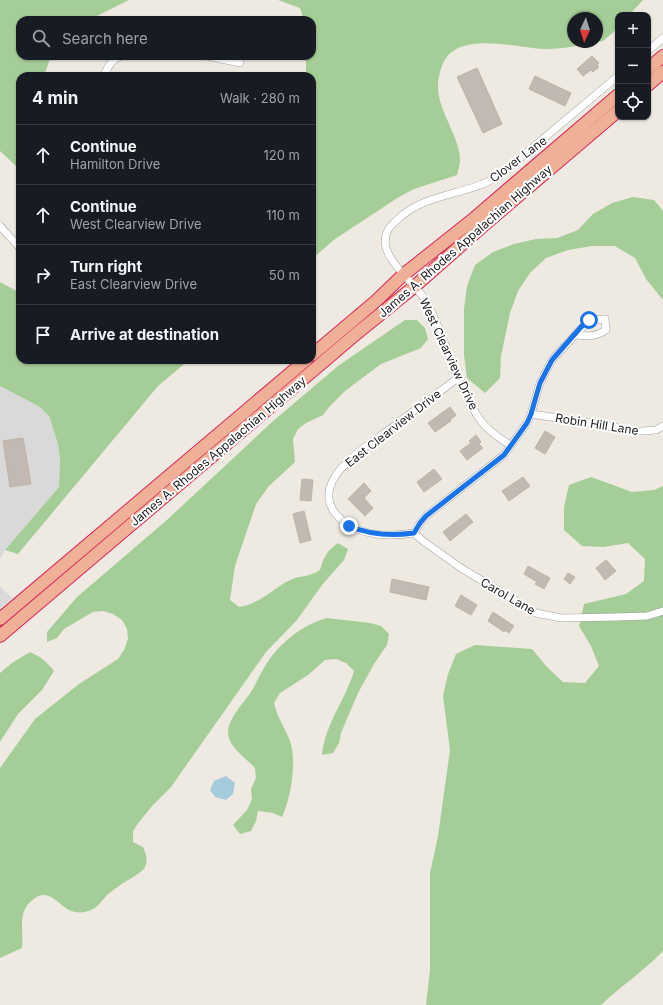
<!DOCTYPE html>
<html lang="en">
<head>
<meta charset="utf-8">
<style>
	body { margin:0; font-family:Inter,sans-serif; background:#20242c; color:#f1f3f6 }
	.controls { position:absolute; right:12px; top:12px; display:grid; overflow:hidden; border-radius:8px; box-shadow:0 1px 3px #0004 }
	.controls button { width:36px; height:36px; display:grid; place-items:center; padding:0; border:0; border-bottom:1px solid #363941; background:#171b24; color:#f1f3f6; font:20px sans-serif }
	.compass { position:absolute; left:567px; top:12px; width:36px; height:36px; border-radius:50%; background:#171b24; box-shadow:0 1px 3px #0004; rotate:184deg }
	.stop { position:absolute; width:12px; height:12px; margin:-9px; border:3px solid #1a73e8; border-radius:50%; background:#fff }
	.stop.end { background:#1a73e8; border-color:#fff; box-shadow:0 1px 4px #0008 }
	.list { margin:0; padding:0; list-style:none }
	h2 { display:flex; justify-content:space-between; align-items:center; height:52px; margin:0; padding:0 16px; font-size:17px }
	h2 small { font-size:13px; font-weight:400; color:#9ea1a6 }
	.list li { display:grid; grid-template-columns:26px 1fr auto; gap:12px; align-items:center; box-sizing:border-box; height:60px; padding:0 16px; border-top:1px solid #363941 }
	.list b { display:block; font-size:15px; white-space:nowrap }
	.list p { margin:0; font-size:13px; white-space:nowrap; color:#9ea1a6 }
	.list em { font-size:13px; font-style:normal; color:#9ea1a6 }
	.icon { flex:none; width:22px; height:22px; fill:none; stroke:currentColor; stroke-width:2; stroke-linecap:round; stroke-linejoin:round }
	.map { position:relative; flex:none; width:663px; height:1005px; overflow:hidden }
	.search { position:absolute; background:#171b24; box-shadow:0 1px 3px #0004; left:16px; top:16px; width:300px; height:44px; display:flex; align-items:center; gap:10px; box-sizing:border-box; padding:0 14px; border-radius:12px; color:#9ea1a6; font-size:15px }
	.panel { position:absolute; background:#171b24; box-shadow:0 1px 3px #0004; left:16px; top:72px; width:300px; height:292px; border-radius:12px }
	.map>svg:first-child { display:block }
</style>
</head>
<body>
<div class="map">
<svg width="663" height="1005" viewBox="0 0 663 1005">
	<rect width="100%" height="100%" fill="#eeeae2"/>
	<path fill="#dad9d9" d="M0 386 40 407 49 416 58 444 60 459 59 487 5 550 0 559Z
		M0 586 12 598 0 608Z"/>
	<path fill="#a4cd97" d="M0 0H129L89 20H20V56H51L44 76H20V170L0 151Z
		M278 0H643L629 15H618V28L603 41 597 42V18H573V42H596C579 46 562 49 545 49 515 48 455 29 442 66 438 76 437 86 439 96 443 117 460 140 460 160 460 165 458 170 457 175L414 189 399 197 335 239 312 259V76H306V56H312V20H304L300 8Z
		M633 197 654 200 663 211V300L646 279 635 258 615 246H592L568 250 546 258 530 273 518 291 510 313 501 356 500 378 485 393 467 378 464 355V309L467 286 475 265 493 252 514 244 536 239 557 238 578 230 593 214 612 203Z
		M0 282 20 293V360H189L158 386 18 554 5 550 59 487 60 459 58 444 49 416 40 407 0 386Z
		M405 320H417L425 328 428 339 421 348 381 364 345 391 330 406 323 415 306 423 298 429 293 439 295 462 269 486 256 504 235 566 230 600 239 607C261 603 270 591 288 581 296 577 301 577 309 575 313 574 317 572 320 570 324 556 327 551 338 543L348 549 344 560 322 585 297 620 266 652 171 787 153 805 139 822 133 831V842L143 847C146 854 148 859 145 867 143 872 128 880 123 883 118 887 113 890 108 894 103 899 99 906 93 909 87 912 82 913 75 912 62 911 51 887 35 898 16 911 24 929 22 948L0 958V768L35 719 79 684 118 659 124 650 128 639 127 629 122 620 113 614 103 611 93 612 64 629 57 638 47 642V632L77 597 168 519 272 422 338 366Z
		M591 477 632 492 654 490 663 486V951C644 971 621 986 601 1005H426L430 970V873L438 836 450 750 443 696 448 674 456 654 475 645 532 649 547 667 563 682 585 683 599 666 591 646 579 626 584 604 626 594 644 581 645 559 628 543 604 547 582 546 564 530V507L569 485Z
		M327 618 370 623 381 626 389 634 387 645 374 664 358 693 341 733 339 743 333 753 322 755C324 733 335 714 345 694 348 686 352 679 354 671L346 663 336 659 325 660 308 675 280 693 274 703C277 717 285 728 290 741 297 761 291 798 282 817L273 813 258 811 256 821 251 831 240 834 233 825 247 810 252 799 251 789 256 778 255 768C246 758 228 747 228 732 228 720 242 704 249 695 256 685 260 673 267 663 281 642 302 625 327 618Z
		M30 652C41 657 47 662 54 671L42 690 18 714 0 742V673L12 663Z"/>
	<path fill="#a3cbdb" d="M226 776 235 783 233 794 226 800 215 797 210 790 214 781Z"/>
	<path fill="#c2bab2" stroke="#bfb2a5" d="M592 56 599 63 597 65 599 67 593 72 591 70 583 76 577 69Z
		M477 68 502 124 483 133 457 77Z
		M535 76 571 93 565 106 529 89Z
		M450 407 456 415 450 420 451 421 435 432 428 423Z
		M545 431 555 437 545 454 535 448Z
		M476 435 481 442 479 444 483 448 467 460 460 451 471 443 469 441Z
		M23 438 31 484 10 487 3 441Z
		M434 469 442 479 424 492 417 482Z
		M523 477 530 486 509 501 502 491Z
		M302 479 313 480 311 501 300 500Z
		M364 483 371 491 364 498 373 508 365 516 348 499Z
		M304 511 311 540 300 543 293 514Z
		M466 514 473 522 450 541 443 532Z
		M606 560 616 571 605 580 596 568Z
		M528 566 550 578 544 589 535 584 537 582 524 574Z
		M568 573 575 577 570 584 564 579Z
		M392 579 429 587 426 600 390 592Z
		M461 595 477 605 471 615 455 606Z
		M493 612 514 626 509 633 505 630 504 632 488 621Z"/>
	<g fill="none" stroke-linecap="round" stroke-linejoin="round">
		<g stroke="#a3a3a3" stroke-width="8">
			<path id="minor" d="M648 51 663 38
				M207 56 240 63
				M104 76C107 68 113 58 121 56
				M0 226 20 248
				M605 319 606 330C596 337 587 336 575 335L589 320Z
				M531 414 604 425 633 431H643L656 430 663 426
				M510 445C500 438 489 432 482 422 477 417 474 410 471 404 465 393 458 381 454 368 445 346 438 322 426 301 415 282 374 255 388 230 390 226 394 223 398 219 426 192 468 196 500 175L618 76
				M414 533C390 537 362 536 342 520 330 511 325 496 332 482 342 461 371 443 390 429 412 412 435 395 458 378
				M414 533 423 541 461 568 536 613 561 618 617 617 647 616 663 611
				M414 533 420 523 426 516 504 455 527 423 531 414 540 383 552 360 575 335"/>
		</g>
		<g stroke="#d52657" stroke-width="14">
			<path id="trunk" d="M648 69 663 56
				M648 85 663 72
				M312 355 376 301 403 275 471 221 618 95
				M0 619 306 360
				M0 636 356 334 415 286 484 225 618 111"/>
		</g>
		<use href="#minor" stroke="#fff" stroke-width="7"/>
		<use href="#trunk" stroke="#f0b098" stroke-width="12"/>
	</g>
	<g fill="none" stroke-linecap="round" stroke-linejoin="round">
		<path stroke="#1a73e8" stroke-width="5" d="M349 526C370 535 392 536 414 533L420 523 426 516 504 455 527 423 531 414 540 383 552 360 581 327 589 320"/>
	</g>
	<g text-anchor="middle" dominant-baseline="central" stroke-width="4" stroke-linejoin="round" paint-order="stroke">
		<g font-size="12" fill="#1c1c1c" stroke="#fff">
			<text transform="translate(518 159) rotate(-37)">Clover Lane</text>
			<text transform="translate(465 241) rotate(-41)">James A. Rhodes Appalachian Highway</text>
			<text transform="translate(449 354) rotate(65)">West Clearview Drive</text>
			<text transform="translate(597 424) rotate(9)">Robin Hill Lane</text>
			<text transform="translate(393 428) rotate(-38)">East Clearview Drive</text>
			<text transform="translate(218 451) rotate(-40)">James A. Rhodes Appalachian Highway</text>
			<text transform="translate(508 596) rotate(30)">Carol Lane</text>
		</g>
	</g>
</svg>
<div class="controls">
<button>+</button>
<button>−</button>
<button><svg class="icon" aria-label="locate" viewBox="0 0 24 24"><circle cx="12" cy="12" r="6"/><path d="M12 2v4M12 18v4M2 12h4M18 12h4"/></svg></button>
</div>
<svg class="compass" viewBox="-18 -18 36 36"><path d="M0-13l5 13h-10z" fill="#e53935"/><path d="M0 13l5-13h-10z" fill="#9ea1a6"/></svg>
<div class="stop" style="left:589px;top:320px"></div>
<div class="stop end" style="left:349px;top:526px"></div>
<div class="search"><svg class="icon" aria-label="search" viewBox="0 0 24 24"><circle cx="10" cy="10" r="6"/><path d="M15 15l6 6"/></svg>Search here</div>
<section class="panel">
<h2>4 min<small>Walk · 280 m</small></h2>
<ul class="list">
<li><svg class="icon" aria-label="ahead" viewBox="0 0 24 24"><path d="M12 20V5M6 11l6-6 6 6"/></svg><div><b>Continue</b><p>Hamilton Drive</p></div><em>120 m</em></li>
<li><svg class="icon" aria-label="ahead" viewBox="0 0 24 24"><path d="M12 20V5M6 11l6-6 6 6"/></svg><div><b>Continue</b><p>West Clearview Drive</p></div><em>110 m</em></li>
<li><svg class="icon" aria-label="right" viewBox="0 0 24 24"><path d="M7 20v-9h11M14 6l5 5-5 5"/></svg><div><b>Turn right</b><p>East Clearview Drive</p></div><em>50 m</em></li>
<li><svg class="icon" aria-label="arrive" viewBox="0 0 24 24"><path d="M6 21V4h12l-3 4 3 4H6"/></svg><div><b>Arrive at destination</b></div></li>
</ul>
</section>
</div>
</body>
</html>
